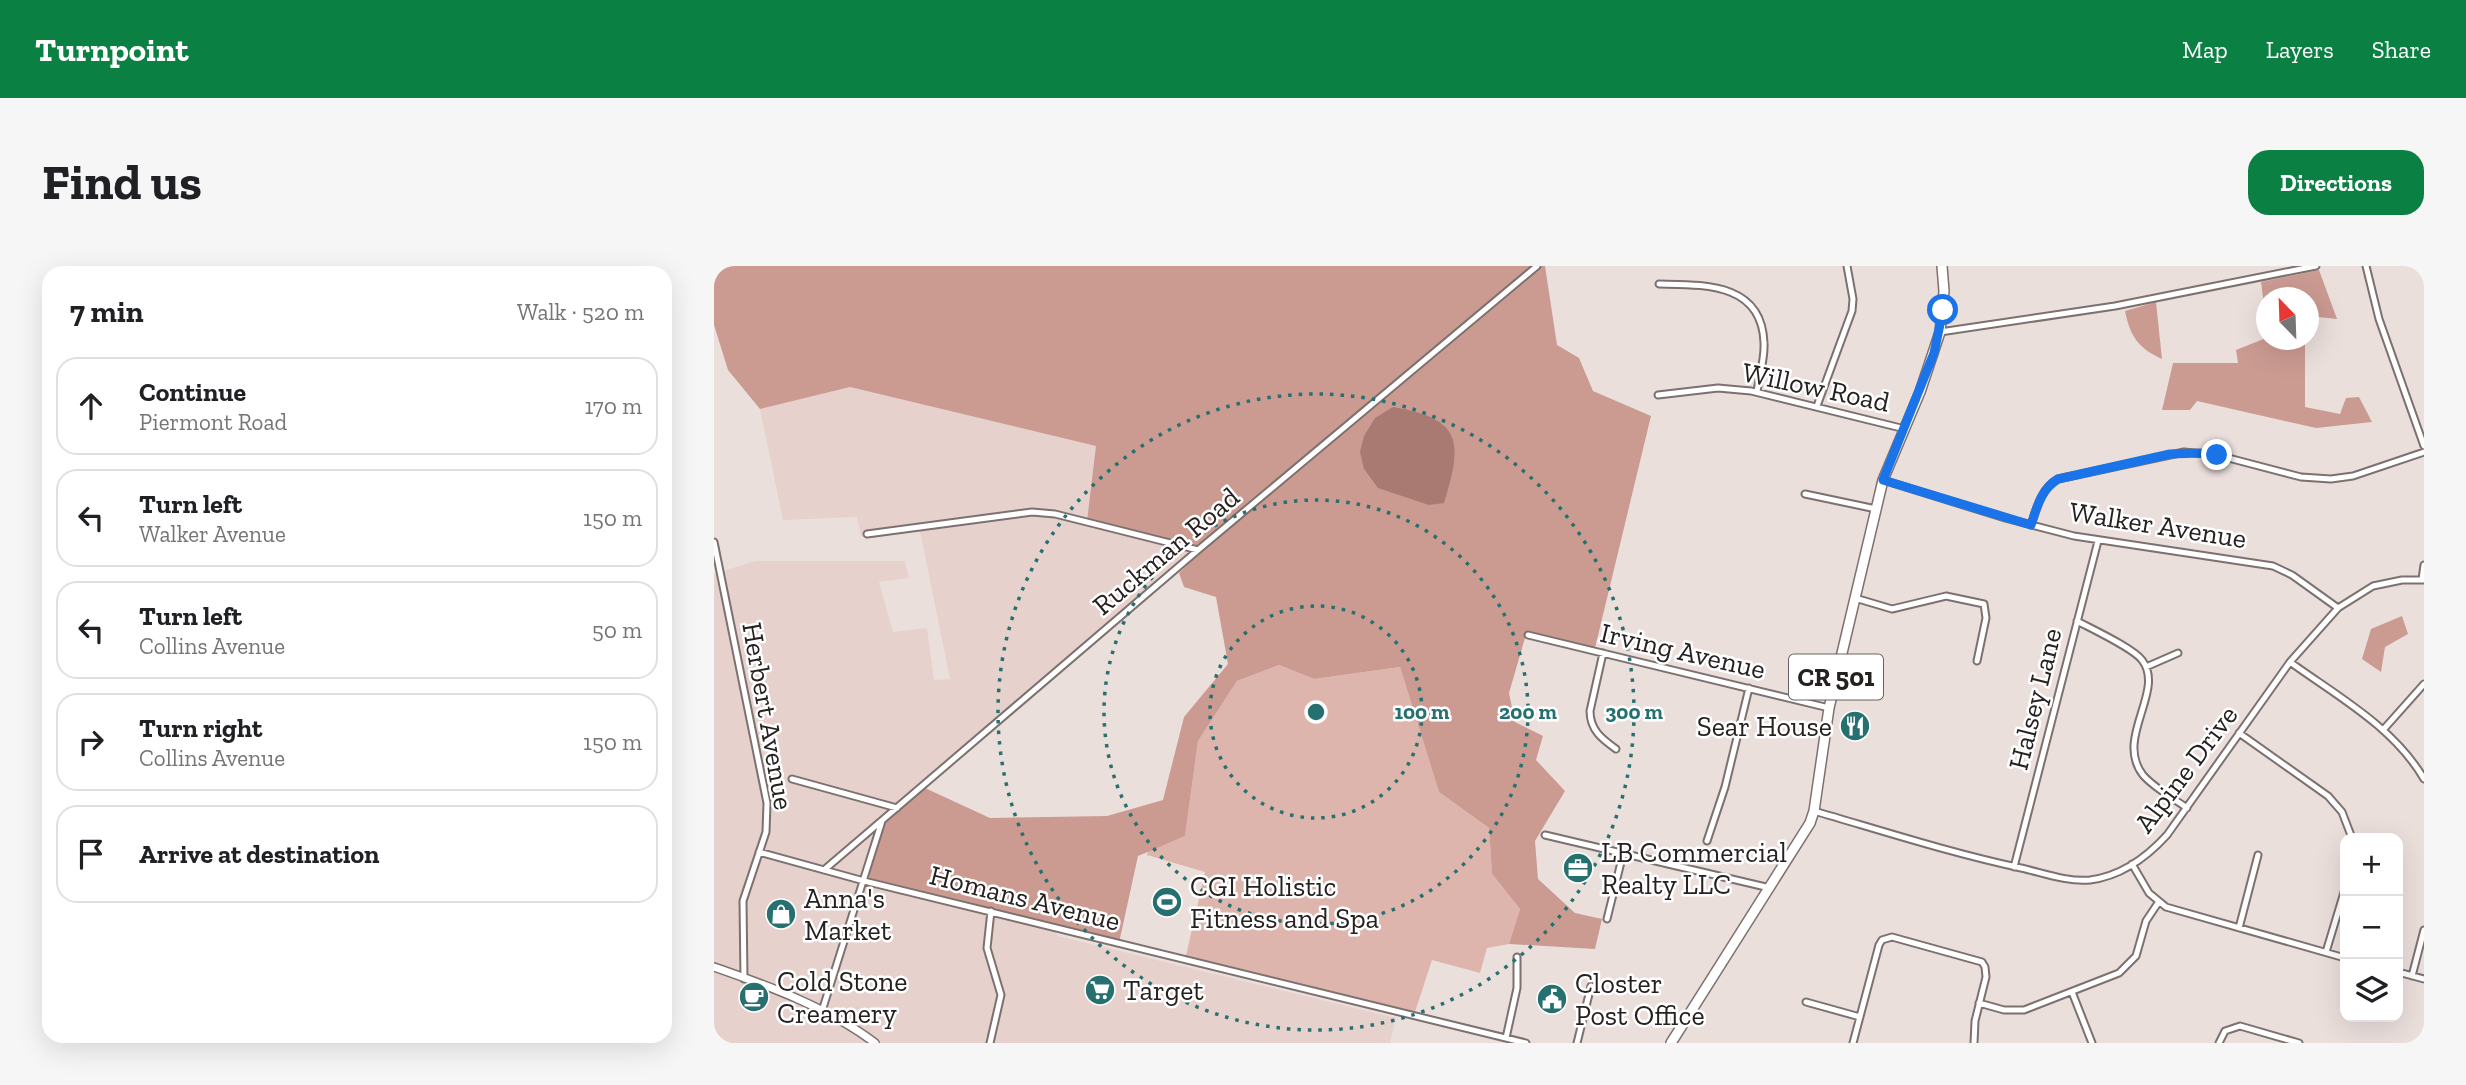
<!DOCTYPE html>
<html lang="en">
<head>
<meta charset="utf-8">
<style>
	body { margin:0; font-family:"Zilla Slab",serif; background:#f6f6f6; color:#202124 }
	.controls { position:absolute; right:21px; bottom:21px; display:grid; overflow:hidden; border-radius:14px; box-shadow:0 7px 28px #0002 }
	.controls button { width:63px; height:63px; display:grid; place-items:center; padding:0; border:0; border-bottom:2px solid #e0e0e0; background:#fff; color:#202124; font:35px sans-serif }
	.compass { position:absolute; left:1542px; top:21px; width:63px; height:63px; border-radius:50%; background:#fff; box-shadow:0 7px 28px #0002; rotate:337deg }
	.stop { position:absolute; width:21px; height:21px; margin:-16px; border:5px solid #1a73e8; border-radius:50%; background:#fff }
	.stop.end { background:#1a73e8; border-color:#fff; box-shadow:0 2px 7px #0008 }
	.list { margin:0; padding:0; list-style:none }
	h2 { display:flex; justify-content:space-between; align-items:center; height:91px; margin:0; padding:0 28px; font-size:30px }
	h2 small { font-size:23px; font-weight:400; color:#757577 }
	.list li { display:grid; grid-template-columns:46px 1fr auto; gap:21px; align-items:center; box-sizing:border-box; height:98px; margin:0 14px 14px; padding:0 14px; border:2px solid #e0e0e0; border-radius:21px }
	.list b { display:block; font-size:26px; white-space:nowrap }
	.list p { margin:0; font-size:23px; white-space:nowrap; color:#757577 }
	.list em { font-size:23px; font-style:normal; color:#757577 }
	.icon { flex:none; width:38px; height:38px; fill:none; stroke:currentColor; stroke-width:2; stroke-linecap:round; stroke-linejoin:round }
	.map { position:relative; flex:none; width:1710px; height:777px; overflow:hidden; border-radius:21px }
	header { display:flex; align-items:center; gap:42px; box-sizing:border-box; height:98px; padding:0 35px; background:#0b8043; color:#fff }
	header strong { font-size:33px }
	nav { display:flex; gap:38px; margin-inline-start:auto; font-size:24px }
	.intro { display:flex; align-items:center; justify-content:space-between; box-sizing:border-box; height:168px; padding:0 42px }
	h1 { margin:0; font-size:49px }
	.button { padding:18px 32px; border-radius:21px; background:#0b8043; color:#fff; font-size:24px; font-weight:700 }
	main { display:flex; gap:42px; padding:0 42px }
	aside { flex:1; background:#fff; border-radius:21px; box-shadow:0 7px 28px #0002 }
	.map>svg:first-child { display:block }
</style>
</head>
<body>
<header>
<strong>Turnpoint</strong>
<nav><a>Map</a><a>Layers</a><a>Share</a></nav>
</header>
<div class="intro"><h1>Find us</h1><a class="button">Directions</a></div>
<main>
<aside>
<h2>7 min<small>Walk · 520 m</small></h2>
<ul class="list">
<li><svg class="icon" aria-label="ahead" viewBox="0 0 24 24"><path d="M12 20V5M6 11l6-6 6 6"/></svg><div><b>Continue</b><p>Piermont Road</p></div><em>170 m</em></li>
<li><svg class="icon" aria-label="left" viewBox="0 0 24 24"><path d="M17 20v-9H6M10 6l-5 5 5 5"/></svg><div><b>Turn left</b><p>Walker Avenue</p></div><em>150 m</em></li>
<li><svg class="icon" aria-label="left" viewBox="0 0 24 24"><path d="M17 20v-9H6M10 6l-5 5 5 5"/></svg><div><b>Turn left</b><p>Collins Avenue</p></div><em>50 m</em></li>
<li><svg class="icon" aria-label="right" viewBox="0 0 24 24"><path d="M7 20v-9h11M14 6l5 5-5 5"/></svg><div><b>Turn right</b><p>Collins Avenue</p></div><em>150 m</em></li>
<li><svg class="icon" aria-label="arrive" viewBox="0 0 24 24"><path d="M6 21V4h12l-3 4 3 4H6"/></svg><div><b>Arrive at destination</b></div></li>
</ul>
</aside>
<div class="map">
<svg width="1710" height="777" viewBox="0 0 1710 777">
	<rect width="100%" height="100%" fill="#ebdfdc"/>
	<path fill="#e6d1cd" d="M136 121 383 180 373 255 489 285 171 556 338 660 344 670 682 752 676 777H0V308L41 295H191L195 312 165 316 179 366 213 362 220 414 236 413 205 260 147 270 143 251 69 254 46 143Z"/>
	<path fill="#deb5ad" d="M565 399 600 413 686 401 725 526 775 562 778 608 806 643 795 678 773 682 766 707 718 694 700 749 471 694 491 606 433 589 434 585 471 570 484 475 523 415Z"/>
	<path fill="#cb9b92" d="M0 0H831L843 79 865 92 879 125 937 150 881 382 813 365 795 427 801 456 829 470 822 494 851 525 821 575 824 613 861 647 888 653 881 683 795 678 806 643 778 608 775 562 725 526 686 401 600 413 565 399 523 415 484 475 471 570 424 590 405 677 153 615 171 556 211 522 276 552 393 550 449 534 470 451 514 398 502 331 470 321 465 307 488 285 373 255 382 180 136 121 46 143 14 104 0 59Z
		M1605 4 1623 53 1595 50 1594 32H1552V53L1547 16Z
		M1442 36 1448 93C1424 82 1416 70 1411 45Z
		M1552 72 1591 74V141L1626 148 1632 132 1645 131 1658 156 1602 162 1483 135 1476 144H1448L1459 97H1524L1522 84Z
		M1688 350 1694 368 1671 381 1667 406 1648 393 1657 363Z"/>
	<path fill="#a87a71" d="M679 141C748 153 749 175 730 237L715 239 664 222 650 203 646 186 650 170 661 152Z"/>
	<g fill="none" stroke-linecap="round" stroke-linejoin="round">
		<g stroke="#7c716f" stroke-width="9">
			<path id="minor" d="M1652 0 1665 53 1710 180
				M945 18C989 19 1048 16 1050 77 1051 93 1045 110 1043 126
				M1226 66 1401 40 1602 0
				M944 129 1004 122 1037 125 1191 163
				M1103 140 1138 45 1139 33 1133 0
				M1169 214 1291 252 1360 270 1559 300 1578 309 1624 342
				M1091 228 1162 243
				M1317 259C1323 241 1327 223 1344 213L1470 186 1503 189 1587 211 1617 213 1639 210 1710 186
				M153 268 318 246 341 248 484 284
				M0 276 53 537 52 566 29 635 30 713
				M1708 313 1710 299
				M1141 332 1178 343 1232 330 1270 338 1272 352 1263 395
				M1363 355C1378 363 1419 382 1428 394 1452 425 1400 472 1429 509 1440 522 1459 532 1473 542
				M814 369 1115 442
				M889 387 876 445C876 464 888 473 902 483
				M1576 396C1623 430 1680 461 1710 513
				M1432 401 1464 387
				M1669 464 1710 418
				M1525 467 1614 530 1628 546 1638 572
				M78 513 183 542
				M1100 545C1169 565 1237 587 1307 602 1329 607 1353 616 1376 614 1407 610 1433 591 1453 569L1576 396 1624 342 1659 320 1688 314H1710
				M831 569 1056 622
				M993 575 1011 521 1035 422
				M45 586 150 615 812 777
				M1418 598 1435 627 1452 641 1631 692
				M1300 601 1384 275
				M110 604 484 284 823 0
				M893 653 909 588
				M1525 662 1544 589
				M1612 686 1631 623
				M1684 706 1710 713
				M1698 710 1710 664
				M1358 726 1378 777
				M1092 736 1146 751
				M1265 737 1290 744H1310L1405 707 1422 690 1432 655 1444 637
				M108 745 168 555
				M792 772 803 722V691
				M276 777 287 729 273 682 277 645
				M863 777 877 720
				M1139 777 1165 679 1168 674 1178 671 1268 696 1271 701 1272 711 1261 755 1260 777
				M1505 777 1511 765 1526 760 1585 777"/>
		</g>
		<g stroke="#7c716f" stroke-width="10">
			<path id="tertiary" d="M0 701C55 720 115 742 161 777"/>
		</g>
		<g stroke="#7c716f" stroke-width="12">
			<path id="primary" d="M957 777 1096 557 1100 545 1115 442 1169 214 1206 126 1226 66 1230 25 1228 0"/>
		</g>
		<use href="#minor" stroke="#fff" stroke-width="5"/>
		<use href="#tertiary" stroke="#fff" stroke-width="7"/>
		<use href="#primary" stroke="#fff" stroke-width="9"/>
	</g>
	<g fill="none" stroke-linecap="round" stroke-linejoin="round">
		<path stroke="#1a73e8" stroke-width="9" d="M1229 44 1220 87 1169 214 1317 259C1323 241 1327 223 1344 213L1456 188 1487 187 1503 189"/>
	</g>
	<g fill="none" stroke="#26706f" stroke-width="3.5" stroke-dasharray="3.5 7">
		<circle cx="602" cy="446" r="106"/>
		<circle cx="602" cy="446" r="212"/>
		<circle cx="602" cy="446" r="318"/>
	</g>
	<defs>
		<g id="restaurant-disc" transform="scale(1.575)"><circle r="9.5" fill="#26706f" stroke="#fff"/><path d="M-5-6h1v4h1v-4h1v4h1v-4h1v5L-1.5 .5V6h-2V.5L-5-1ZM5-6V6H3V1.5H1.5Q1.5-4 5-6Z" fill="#fff"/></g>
		<g id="office-disc" transform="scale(1.575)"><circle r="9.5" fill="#26706f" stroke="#fff"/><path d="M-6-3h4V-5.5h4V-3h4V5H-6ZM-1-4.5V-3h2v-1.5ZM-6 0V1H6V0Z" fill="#fff"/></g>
		<g id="stadium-disc" transform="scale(1.575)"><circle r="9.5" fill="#26706f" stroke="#fff"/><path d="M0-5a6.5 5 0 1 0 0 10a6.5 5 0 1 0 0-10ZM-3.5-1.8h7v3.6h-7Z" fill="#fff"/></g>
		<g id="shop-disc" transform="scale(1.575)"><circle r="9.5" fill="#26706f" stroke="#fff"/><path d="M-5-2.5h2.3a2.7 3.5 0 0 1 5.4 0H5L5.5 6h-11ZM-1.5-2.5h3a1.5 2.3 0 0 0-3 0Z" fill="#fff"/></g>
		<g id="supermarket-disc" transform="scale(1.575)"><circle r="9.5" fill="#26706f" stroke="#fff"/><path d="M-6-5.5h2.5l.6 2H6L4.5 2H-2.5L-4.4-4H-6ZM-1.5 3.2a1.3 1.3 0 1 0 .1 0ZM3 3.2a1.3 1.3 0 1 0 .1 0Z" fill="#fff"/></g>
		<g id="cafe-disc" transform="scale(1.575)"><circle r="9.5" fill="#26706f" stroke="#fff"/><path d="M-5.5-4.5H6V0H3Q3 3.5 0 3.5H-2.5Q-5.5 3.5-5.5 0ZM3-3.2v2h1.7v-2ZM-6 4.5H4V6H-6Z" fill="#fff"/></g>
		<g id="civic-disc" transform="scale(1.575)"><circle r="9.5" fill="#26706f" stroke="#fff"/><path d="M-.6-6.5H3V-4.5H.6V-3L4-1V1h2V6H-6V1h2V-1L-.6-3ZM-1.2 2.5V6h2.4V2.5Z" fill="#fff"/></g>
	</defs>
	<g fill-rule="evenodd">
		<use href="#restaurant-disc" x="1141" y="460"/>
		<use href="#office-disc" x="864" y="602"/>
		<use href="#stadium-disc" x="453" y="636"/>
		<use href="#shop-disc" x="67" y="648"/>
		<use href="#supermarket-disc" x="386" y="724"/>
		<use href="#cafe-disc" x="40" y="731"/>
		<use href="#civic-disc" x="838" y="733"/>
	</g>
	<g text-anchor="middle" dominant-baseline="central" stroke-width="5" stroke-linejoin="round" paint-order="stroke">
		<rect fill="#fff" stroke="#666463" stroke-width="2" x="1075" y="388.5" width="94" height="45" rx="5"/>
		<g font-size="26" font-weight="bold" fill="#252120">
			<text x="1122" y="411">CR 501</text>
		</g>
		<g font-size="28" fill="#252120" stroke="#fff">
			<text transform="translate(1102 121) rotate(12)">Willow Road</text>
			<text transform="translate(1444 259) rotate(9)">Walker Avenue</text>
			<text transform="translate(452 285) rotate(-40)">Ruckman Road</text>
			<text transform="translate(969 385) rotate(13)">Irving Avenue</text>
			<text transform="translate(1321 433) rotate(-76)">Halsey Lane</text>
			<text transform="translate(54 450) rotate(80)">Herbert Avenue</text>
			<text transform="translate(1472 503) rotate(-53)">Alpine Drive</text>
			<text transform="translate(311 632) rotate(14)">Homans Avenue</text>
		</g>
		<g font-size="28" fill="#252120" stroke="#fff" text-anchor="start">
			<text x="1118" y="460" text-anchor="end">Sear House</text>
			<text x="887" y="586">LB Commercial<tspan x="887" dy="32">Realty LLC</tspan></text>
			<text x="476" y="620">CGI Holistic<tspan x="476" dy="32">Fitness and Spa</tspan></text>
			<text x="90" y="632">Anna's<tspan x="90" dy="32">Market</tspan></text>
			<text x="63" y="715">Cold Stone<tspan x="63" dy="32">Creamery</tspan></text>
			<text x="861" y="717">Closter<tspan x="861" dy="32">Post Office</tspan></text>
			<text x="409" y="724">Target</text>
		</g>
	</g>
	<circle cx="602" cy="446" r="10" fill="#26706f" stroke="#fff" stroke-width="3.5"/>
	<g font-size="21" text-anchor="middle" font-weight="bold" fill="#26706f" stroke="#fff" stroke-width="5" stroke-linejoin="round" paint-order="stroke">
		<text x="708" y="453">100 m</text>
		<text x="814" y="453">200 m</text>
		<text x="920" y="453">300 m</text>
	</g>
</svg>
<div class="controls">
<button>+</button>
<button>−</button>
<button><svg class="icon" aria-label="layers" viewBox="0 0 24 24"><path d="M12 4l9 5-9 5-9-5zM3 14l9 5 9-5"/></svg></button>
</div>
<svg class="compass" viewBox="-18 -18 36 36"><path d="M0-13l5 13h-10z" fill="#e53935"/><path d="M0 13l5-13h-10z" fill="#757577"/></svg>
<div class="stop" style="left:1229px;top:44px"></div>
<div class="stop end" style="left:1503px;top:189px"></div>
</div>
</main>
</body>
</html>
